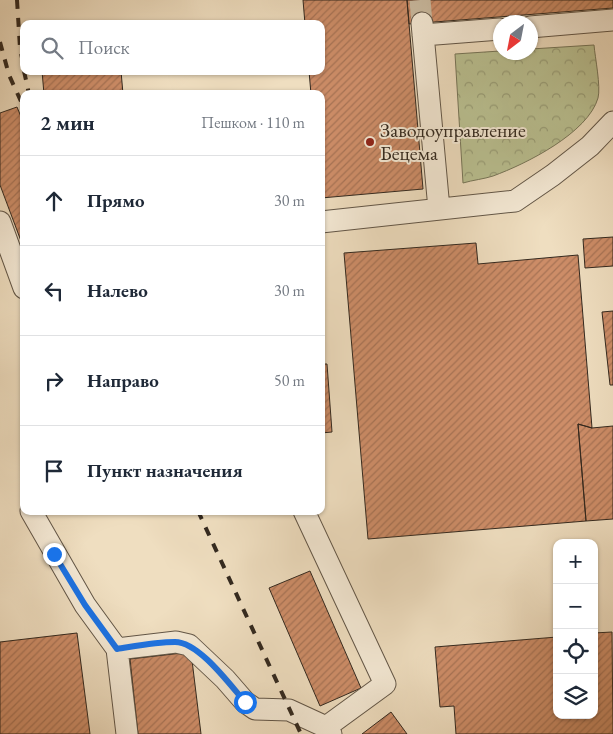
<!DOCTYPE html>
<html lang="ru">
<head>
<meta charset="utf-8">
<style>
	body { margin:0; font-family:"EB Garamond",serif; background:#f2f2f3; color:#1f2937 }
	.controls { position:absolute; right:15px; bottom:15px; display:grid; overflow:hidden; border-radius:10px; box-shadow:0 1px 4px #0004 }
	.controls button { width:45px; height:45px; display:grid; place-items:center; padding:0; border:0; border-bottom:1px solid #e0e1e3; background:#fff; color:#1f2937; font:25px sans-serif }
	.compass { position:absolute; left:493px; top:15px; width:45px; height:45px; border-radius:50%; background:#fff; box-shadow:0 1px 4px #0004; rotate:212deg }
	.stop { position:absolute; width:15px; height:15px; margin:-11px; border:4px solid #1a73e8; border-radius:50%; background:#fff }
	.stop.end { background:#1a73e8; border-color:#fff; box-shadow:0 1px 5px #0008 }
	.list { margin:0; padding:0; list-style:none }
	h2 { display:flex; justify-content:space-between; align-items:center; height:65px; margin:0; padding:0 20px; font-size:21px }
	h2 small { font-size:16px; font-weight:400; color:#747a83 }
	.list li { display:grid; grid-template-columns:32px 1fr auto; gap:15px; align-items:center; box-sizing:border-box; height:90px; padding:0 20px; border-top:1px solid #e0e1e3 }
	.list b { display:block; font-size:19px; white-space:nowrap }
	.list em { font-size:16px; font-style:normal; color:#747a83 }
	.icon { flex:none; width:28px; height:28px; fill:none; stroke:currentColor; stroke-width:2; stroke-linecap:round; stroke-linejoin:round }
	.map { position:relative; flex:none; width:613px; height:734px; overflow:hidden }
	.search { position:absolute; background:#fff; box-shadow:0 1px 4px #0004; left:20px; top:20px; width:305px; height:55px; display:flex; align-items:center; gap:12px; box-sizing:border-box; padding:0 18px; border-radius:10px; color:#747a83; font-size:19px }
	.panel { position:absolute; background:#fff; box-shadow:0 1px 4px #0004; left:20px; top:90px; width:305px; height:425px; border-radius:10px }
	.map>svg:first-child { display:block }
</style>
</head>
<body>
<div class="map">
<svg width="613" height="734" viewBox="0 0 613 734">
	<defs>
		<pattern id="forest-crowns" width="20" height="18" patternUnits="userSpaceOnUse" patternTransform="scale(1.25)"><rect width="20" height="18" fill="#bac192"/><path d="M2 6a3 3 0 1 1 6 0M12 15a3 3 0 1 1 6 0" fill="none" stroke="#989d77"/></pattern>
		<pattern id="building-hatch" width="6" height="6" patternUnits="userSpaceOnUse" patternTransform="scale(1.25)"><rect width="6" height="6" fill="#cd8d68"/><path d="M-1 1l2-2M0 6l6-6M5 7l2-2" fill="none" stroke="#a77355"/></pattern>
	</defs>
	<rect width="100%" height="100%" fill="#efdec0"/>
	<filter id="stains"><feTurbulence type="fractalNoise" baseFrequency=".004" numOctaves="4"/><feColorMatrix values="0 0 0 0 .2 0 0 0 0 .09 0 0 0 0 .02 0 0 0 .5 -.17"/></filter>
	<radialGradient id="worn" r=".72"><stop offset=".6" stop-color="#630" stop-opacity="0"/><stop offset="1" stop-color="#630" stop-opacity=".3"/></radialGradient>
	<path fill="url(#forest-crowns)" stroke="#767558" d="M594 45C595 57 601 87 598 98 588 133 526 164 493 176 484 179 473 180 463 183L455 54 500 51V52H530L531 49Z"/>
	<path fill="url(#building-hatch)" stroke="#33291f" d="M303 0H407L423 189 321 198V94H311L309 71H321V24H305Z
		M407 0H613V8L409 24Z
		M42 71H121L123 94H44Z
		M17 107 24 124V249L0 185V113Z
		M613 237V266L585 268 583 239Z
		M476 243 478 264 578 255 592 428 578 424 586 521 368 539 344 253Z
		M613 311V385H610L602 312Z
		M321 364H327L332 432 321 433Z
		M578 424 592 428 613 426V519L586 521Z
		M310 571 361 688 320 706 269 588Z
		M612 632 613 734H456L454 706 440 707 435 647 557 637V715H594V633Z
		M77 633 90 734H0V642Z
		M191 652 201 734H138L130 659Z
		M391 712 407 734H362Z"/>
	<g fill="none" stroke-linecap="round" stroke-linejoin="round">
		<path stroke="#c9baa0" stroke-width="21" stroke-dasharray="21 11" stroke-linecap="butt" d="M420 0 422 23"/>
		<g stroke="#625647" stroke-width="23">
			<path id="minor" d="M422 23 439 209
				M530 27 613 20
				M423 35 500 29
				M0 222 24 288
				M321 222 515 201 553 175 590 146 613 122
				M31 511 85 605 117 649
				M304 511 385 684 326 727 331 734
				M127 734 117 649 176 642 189 645 225 679 245 702 255 709 289 710 326 727"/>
		</g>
		<use href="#minor" stroke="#f5ead6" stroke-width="21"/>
		<path stroke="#33291f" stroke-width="4" stroke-dasharray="9 9" stroke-linecap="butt" d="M17 0 20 48 24 68
			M0 42 9 75 24 108
			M24 71 29 94
			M198 511 301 734"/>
	</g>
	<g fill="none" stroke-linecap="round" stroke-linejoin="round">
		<path stroke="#1a73e8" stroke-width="6" d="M54 554 85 605 117 649C136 646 156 642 175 642 199 642 230 685 245 702"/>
	</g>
	<circle fill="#8f2418" stroke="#f5ead6" stroke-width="2" cx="370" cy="142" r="5"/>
	<g text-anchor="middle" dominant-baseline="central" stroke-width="4" stroke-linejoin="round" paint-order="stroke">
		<g font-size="20" fill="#33291f" stroke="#f5ead6" text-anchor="start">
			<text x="380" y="130">Заводоуправление<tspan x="380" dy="23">Бецема</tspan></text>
		</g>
	</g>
	<rect width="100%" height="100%" filter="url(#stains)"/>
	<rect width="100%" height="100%" fill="url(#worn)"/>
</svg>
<div class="controls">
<button>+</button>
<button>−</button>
<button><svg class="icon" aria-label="locate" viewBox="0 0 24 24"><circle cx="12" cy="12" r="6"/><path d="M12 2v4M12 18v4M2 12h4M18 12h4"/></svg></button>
<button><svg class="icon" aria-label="layers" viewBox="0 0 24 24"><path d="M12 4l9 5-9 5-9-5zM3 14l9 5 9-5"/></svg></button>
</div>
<svg class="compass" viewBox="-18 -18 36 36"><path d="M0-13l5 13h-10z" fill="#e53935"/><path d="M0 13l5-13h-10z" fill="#747a83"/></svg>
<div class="stop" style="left:245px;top:702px"></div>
<div class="stop end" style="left:54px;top:554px"></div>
<div class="search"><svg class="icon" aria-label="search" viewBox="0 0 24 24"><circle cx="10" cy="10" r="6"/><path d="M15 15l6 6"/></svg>Поиск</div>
<section class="panel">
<h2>2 мин<small>Пешком · 110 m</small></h2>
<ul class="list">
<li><svg class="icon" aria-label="ahead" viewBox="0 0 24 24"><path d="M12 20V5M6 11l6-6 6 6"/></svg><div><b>Прямо</b></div><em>30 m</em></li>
<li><svg class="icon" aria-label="left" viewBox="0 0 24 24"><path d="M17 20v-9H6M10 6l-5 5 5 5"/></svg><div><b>Налево</b></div><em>30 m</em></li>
<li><svg class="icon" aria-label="right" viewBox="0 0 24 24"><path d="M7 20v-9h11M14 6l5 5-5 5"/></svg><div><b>Направо</b></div><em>50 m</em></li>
<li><svg class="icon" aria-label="arrive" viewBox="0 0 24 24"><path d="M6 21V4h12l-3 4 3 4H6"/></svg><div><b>Пункт назначения</b></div></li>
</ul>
</section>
</div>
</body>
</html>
